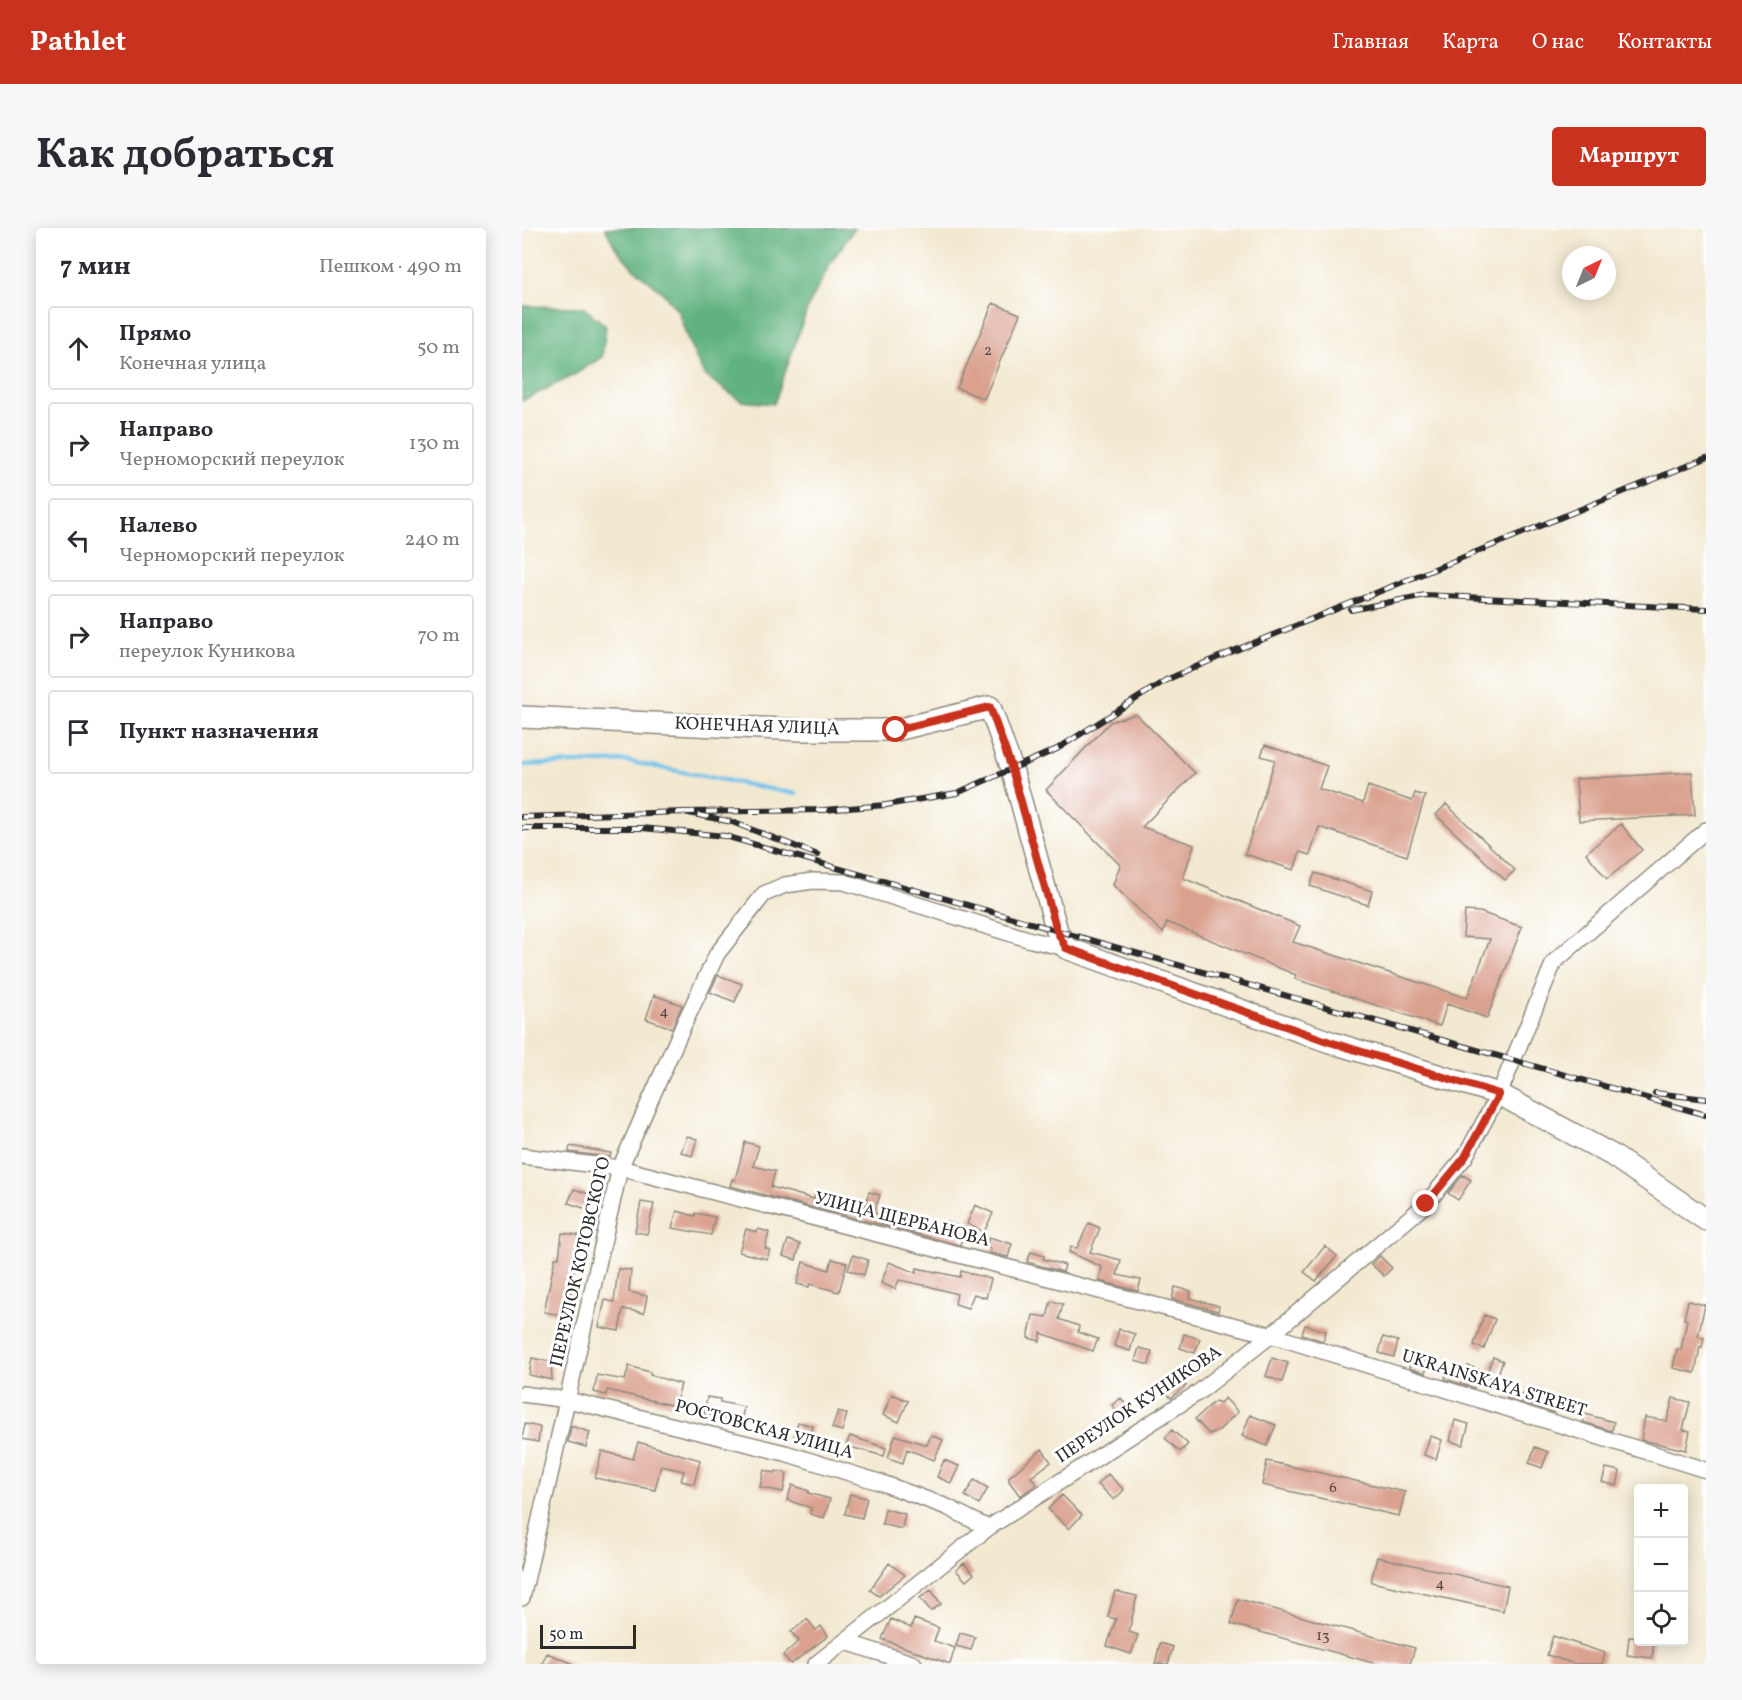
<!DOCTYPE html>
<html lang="ru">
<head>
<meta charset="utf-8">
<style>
	body { margin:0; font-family:Vollkorn,serif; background:#f7f7f7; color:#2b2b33 }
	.controls { position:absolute; right:18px; bottom:18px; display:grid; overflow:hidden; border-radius:6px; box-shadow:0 3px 15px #0003 }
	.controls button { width:54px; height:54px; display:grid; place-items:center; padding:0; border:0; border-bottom:2px solid #e1e1e2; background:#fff; color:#2b2b33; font:30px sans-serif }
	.compass { position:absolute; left:1040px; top:18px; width:54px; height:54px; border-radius:50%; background:#fff; box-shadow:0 3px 15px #0003; rotate:43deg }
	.scale { position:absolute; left:18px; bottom:15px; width:96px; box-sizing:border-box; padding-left:6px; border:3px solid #2b2b2b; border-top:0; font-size:16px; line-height:21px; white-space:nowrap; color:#2b2b2b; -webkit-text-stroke:4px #fff; paint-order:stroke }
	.stop { position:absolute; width:18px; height:18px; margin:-14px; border:4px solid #c8321e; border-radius:50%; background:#fff }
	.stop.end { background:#c8321e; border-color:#fff; box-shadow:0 2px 6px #0008 }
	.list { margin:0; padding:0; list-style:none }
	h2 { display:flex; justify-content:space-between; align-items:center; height:78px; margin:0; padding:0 24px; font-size:26px }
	h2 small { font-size:20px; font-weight:400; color:#7c7c81 }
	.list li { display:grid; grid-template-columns:39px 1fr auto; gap:18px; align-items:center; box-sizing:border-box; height:84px; margin:0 12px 12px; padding:0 12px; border:2px solid #e1e1e2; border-radius:6px }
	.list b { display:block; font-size:22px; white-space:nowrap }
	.list p { margin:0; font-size:20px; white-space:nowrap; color:#7c7c81 }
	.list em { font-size:20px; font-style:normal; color:#7c7c81 }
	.icon { flex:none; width:33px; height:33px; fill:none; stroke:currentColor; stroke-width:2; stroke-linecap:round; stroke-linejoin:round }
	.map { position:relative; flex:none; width:1184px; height:1436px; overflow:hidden; border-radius:6px }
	header { display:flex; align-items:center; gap:36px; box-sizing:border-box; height:84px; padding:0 30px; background:#c8321e; color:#fff }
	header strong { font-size:28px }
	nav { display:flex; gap:33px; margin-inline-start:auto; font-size:21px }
	.intro { display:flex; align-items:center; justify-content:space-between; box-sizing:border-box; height:144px; padding:0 36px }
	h1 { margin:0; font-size:42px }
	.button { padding:15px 27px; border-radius:6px; background:#c8321e; color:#fff; font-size:21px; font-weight:700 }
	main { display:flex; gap:36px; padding:0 36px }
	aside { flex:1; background:#fff; border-radius:6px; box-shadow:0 3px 15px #0003 }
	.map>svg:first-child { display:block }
</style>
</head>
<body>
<header>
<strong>Pathlet</strong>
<nav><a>Главная</a><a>Карта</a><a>О нас</a><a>Контакты</a></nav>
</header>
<div class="intro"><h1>Как добраться</h1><a class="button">Маршрут</a></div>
<main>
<aside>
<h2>7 мин<small>Пешком · 490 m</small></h2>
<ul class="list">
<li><svg class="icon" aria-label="ahead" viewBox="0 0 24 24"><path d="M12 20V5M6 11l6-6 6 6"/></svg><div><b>Прямо</b><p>Конечная улица</p></div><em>50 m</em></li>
<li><svg class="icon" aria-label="right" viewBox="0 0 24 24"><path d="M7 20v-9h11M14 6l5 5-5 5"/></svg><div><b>Направо</b><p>Черноморский переулок</p></div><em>130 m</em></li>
<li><svg class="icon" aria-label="left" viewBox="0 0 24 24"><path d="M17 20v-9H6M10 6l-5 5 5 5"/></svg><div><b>Налево</b><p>Черноморский переулок</p></div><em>240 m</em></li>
<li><svg class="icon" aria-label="right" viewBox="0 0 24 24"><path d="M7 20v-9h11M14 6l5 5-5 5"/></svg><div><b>Направо</b><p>переулок Куникова</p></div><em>70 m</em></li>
<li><svg class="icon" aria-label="arrive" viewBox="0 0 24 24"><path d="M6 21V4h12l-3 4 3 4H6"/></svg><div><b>Пункт назначения</b></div></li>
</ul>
</aside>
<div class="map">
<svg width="1184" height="1436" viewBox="0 0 1184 1436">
	<rect width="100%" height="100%" fill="#fff"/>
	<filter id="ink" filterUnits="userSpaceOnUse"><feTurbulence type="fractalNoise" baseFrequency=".0167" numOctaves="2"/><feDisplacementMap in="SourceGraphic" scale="12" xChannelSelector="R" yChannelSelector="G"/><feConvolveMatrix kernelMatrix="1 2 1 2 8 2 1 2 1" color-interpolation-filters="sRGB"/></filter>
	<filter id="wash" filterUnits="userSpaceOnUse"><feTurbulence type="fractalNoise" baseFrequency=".008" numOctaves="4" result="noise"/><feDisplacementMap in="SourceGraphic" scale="24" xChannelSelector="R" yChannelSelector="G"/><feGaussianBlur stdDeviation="1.35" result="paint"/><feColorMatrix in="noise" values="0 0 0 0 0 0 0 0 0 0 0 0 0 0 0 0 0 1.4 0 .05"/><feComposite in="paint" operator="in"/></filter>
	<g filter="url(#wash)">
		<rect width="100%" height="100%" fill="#f3e9d1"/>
		<path fill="#61b27f" stroke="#466e55" stroke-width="1.5" d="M83 0H333L309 34 286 79 252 176 219 173 182 147 167 115 156 83 141 65 111 40 93 19Z
			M0 78 61 79 84 98 80 129 52 147 0 173Z"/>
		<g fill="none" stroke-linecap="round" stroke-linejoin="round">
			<path stroke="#6fc2eb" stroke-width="4" d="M0 537 104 533 274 566"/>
		</g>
		<g id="blocks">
			<path fill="#daa18f" d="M471 75 498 86 462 171 435 160Z
				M614 486 673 545 620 599 672 617 661 650 778 698 771 714 945 770 968 711 941 709 943 683 958 684 1000 699 965 790 925 776 918 798 773 751 774 747 645 694 641 705 591 657 598 637 524 562 588 494Z
				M743 517 805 538 797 561 841 575 846 558 890 573 893 565 903 568 885 628 797 599 788 627 778 624 772 642 723 626 753 532 739 528Z
				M1170 544 1173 587 1057 593 1054 551Z
				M924 576 993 642 983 652 914 587Z
				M1099 596 1120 622 1085 651 1064 625Z
				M793 645 850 663 846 677 788 658Z
				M196 747 220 756 213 774 188 764Z
				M132 767 160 777 150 800 124 791Z
				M165 908 175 911 170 928 159 924Z
				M223 914 237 918 231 938 253 943 249 959 292 971 293 966 342 981 347 964 358 967 352 985 423 1000 424 994 443 1001 438 1017 208 958 210 951 213 952Z
				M48 918 89 925 88 929 47 924Z
				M941 947 949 952 936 972 926 965Z
				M52 961 70 967 65 981 46 975Z
				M119 974 132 976 125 1006 113 1004Z
				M453 977 471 985 462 1004 445 996Z
				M155 983 173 988 174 985 193 989 189 1007 150 1000Z
				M567 995 578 1000 568 1024 599 1032 595 1047 619 1052 616 1063 577 1053 580 1039 547 1024 549 1019 555 1020Z
				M224 1001 235 1004 236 1001 247 1004 243 1020 248 1022 245 1031 217 1024Z
				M40 1005 56 1007 54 1033 44 1088 22 1084 33 1030H37Z
				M467 1009 490 1016 486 1029 468 1025 469 1021 464 1019Z
				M266 1012 278 1016 274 1032 261 1028Z
				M803 1018 815 1028 794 1053 782 1044Z
				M509 1024 522 1028 521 1031 543 1037 541 1044 505 1034Z
				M331 1027 346 1032 342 1047 326 1042Z
				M858 1028 870 1040 862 1048 849 1036Z
				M310 1031 325 1035 317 1064 288 1056 287 1059 275 1056 281 1034 307 1042Z
				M367 1034 394 1045 395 1040 438 1049 439 1043 469 1051 464 1070 452 1066 446 1080 433 1076 435 1066 406 1058 377 1052 373 1061 359 1055Z
				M96 1041 109 1042 107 1064 125 1068 122 1085 101 1081 97 1103 77 1099 83 1072 92 1074Z
				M653 1059 669 1063 668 1070 697 1078 696 1083 650 1071Z
				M529 1073 541 1076 537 1091 557 1098 556 1104 576 1111 571 1123 519 1105 518 1113 506 1110 511 1087 525 1089Z
				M1166 1073 1183 1077 1176 1108 1182 1110 1180 1119H1178L1173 1145 1151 1140 1155 1121 1159 1122 1165 1092 1162 1091Z
				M962 1087 973 1091 962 1121 952 1117Z
				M783 1097 804 1103 801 1113 780 1106Z
				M597 1101 613 1106 608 1123 592 1118Z
				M662 1106 678 1111 673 1125 658 1120Z
				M861 1109 876 1113 872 1129 857 1125Z
				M617 1120 630 1123 627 1137 613 1133Z
				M892 1127 908 1133 903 1145 887 1140Z
				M971 1129 981 1133 974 1151 964 1147Z
				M10 1130 29 1134 30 1152 7 1147Z
				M750 1130 766 1135 760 1154 744 1148Z
				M107 1138 128 1144V1147L159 1156 153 1178 85 1162 84 1167 72 1164 75 1147 103 1152Z
				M946 1138 958 1142 952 1160 923 1151 924 1147 941 1152Z
				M653 1145 664 1158 649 1170 638 1157Z
				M988 1162 1014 1172 1015 1167 1034 1173 1031 1184 985 1170Z
				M370 1166 386 1173 377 1194 361 1187Z
				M185 1169 198 1171V1174L222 1179 219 1193 182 1186Z
				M599 1170 607 1181 598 1188 590 1177Z
				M703 1170 716 1184 697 1202 687 1206 673 1191 693 1173 698 1175Z
				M1151 1170 1168 1174 1161 1202 1168 1203 1164 1222 1119 1212 1123 1189 1145 1193Z
				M316 1183 325 1186 320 1203 310 1200Z
				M1063 1186 1092 1194 1090 1203 1061 1194Z
				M728 1187 754 1197 745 1218 720 1208Z
				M933 1192 947 1196 941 1217 928 1213Z
				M276 1194 291 1198 287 1212 272 1208Z
				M3 1196 18 1199 16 1214 0 1211Z
				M49 1198 68 1204 64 1219 46 1214Z
				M650 1202 666 1216 658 1224 643 1210Z
				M373 1207 405 1217 409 1207 421 1212 412 1232 385 1221 381 1235 366 1230Z
				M328 1208 364 1220 362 1228 324 1218Z
				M908 1208 920 1212 914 1231 902 1227Z
				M116 1214 178 1232 172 1256 159 1253 162 1243 139 1238 133 1262 73 1250 80 1223 111 1231Z
				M1013 1219 1026 1224 1020 1240 1007 1235Z
				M520 1221 529 1234 509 1249 515 1256 498 1268 487 1253V1249Z
				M422 1232 437 1238 429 1255 415 1249Z
				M745 1233 883 1264 877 1288 740 1257Z
				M1084 1240 1098 1243 1095 1258 1080 1254Z
				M242 1242 253 1245 254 1243 265 1245 261 1264 238 1259Z
				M586 1246 602 1262 592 1272 576 1256Z
				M452 1252 466 1260 457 1276 443 1268Z
				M270 1257 287 1263 286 1265 308 1271 302 1290 288 1286 289 1280 265 1272Z
				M328 1266 345 1270 340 1290 323 1286Z
				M540 1267 560 1287 547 1301 526 1281Z
				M363 1281 383 1286 380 1301 360 1296Z
				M855 1329 986 1358 981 1383 849 1354Z
				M367 1335 383 1347 357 1368 348 1362Z
				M442 1335 452 1346 444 1353 434 1342Z
				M409 1362 419 1376 409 1383 398 1370Z
				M593 1363 615 1368 607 1404 616 1407 609 1426 585 1418 594 1391 586 1389Z
				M716 1371 893 1420 888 1436H855L709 1396Z
				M285 1391 294 1402 299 1398 306 1408 269 1436 261 1427 277 1413 269 1404Z
				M369 1391 389 1400 392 1391 417 1400 412 1413 433 1420 428 1436 360 1411Z
				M438 1405 453 1409 449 1422 434 1418Z
				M1031 1408 1083 1425 1080 1436H1053L1025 1427Z
				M1107 1409 1116 1410V1413H1132L1130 1430 1105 1427Z
				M638 1415 651 1419 646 1436H633Z
				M25 1425 52 1436H20Z"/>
		</g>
	</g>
	<g filter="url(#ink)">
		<use href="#blocks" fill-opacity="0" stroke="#8f8a7e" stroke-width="1.5"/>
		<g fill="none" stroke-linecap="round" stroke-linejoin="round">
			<g stroke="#8f8a7e" stroke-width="18">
				<path id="street" d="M0 928 98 940 749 1107 1184 1242
					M0 1166 46 1172 263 1225 360 1255 425 1279 466 1300
					M0 1370 98 940 162 796 195 726 242 666 263 657 291 653 322 654 509 712 544 720
					M324 1414 392 1436
					M294 1436 466 1300 677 1164 749 1107 904 976 943 929 977 866 1032 734 1184 602"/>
			</g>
			<g stroke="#8f8a7e" stroke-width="24">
				<path id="secondary" d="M0 489 280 502H374L468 479 490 541 535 703 544 720 808 814 977 866 1090 927 1184 992"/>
			</g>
			<use href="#street" stroke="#fff" stroke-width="15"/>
			<use href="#secondary" stroke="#fff" stroke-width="21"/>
			<g stroke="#2b2b2b" stroke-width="6">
				<path id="rail" d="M829 382 903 367 1184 381
					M162 584 302 582 364 577 435 565 535 521 644 452 692 431 1184 230
					M0 589 162 584 210 594 296 627
					M0 600H120L203 608 1184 887
					M1133 865 1184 871"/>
			</g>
			<use href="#rail" stroke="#fff" stroke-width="4" stroke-dasharray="11" stroke-linecap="butt"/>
		</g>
	</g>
	<g fill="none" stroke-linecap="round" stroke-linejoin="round" filter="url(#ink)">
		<path stroke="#c8321e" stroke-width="8" d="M374 502 468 479 490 541 535 703 544 720 808 814 977 866 943 929 904 976"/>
	</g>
	<g text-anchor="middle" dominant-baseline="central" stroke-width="6" stroke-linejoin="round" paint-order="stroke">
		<g font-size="15" fill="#574844">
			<text x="466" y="123">2</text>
			<text x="142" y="784">4</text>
			<text x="811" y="1260">6</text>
			<text x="918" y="1356">4</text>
			<text x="801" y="1408">13</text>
		</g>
		<g font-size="18" fill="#2b2b2b" stroke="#fff">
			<text transform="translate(235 499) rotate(2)">КОНЕЧНАЯ УЛИЦА</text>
			<text transform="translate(380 992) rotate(14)">УЛИЦА ЩЕРБАНОВА</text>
			<text transform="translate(59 1034) rotate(-77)">ПЕРЕУЛОК КОТОВСКОГО</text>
			<text transform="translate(972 1156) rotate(17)">UKRAINSKAYA STREET</text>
			<text transform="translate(617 1177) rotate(-34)">ПЕРЕУЛОК КУНИКОВА</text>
			<text transform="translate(242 1202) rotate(15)">РОСТОВСКАЯ УЛИЦА</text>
		</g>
	</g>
</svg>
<div class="controls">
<button>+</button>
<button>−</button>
<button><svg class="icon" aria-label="locate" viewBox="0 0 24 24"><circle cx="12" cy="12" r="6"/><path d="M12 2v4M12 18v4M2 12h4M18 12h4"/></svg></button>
</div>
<svg class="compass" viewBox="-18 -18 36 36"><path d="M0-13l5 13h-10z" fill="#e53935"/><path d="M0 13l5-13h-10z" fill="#7c7c81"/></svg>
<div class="scale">50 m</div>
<div class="stop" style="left:374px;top:502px"></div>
<div class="stop end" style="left:904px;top:976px"></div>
</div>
</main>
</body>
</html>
